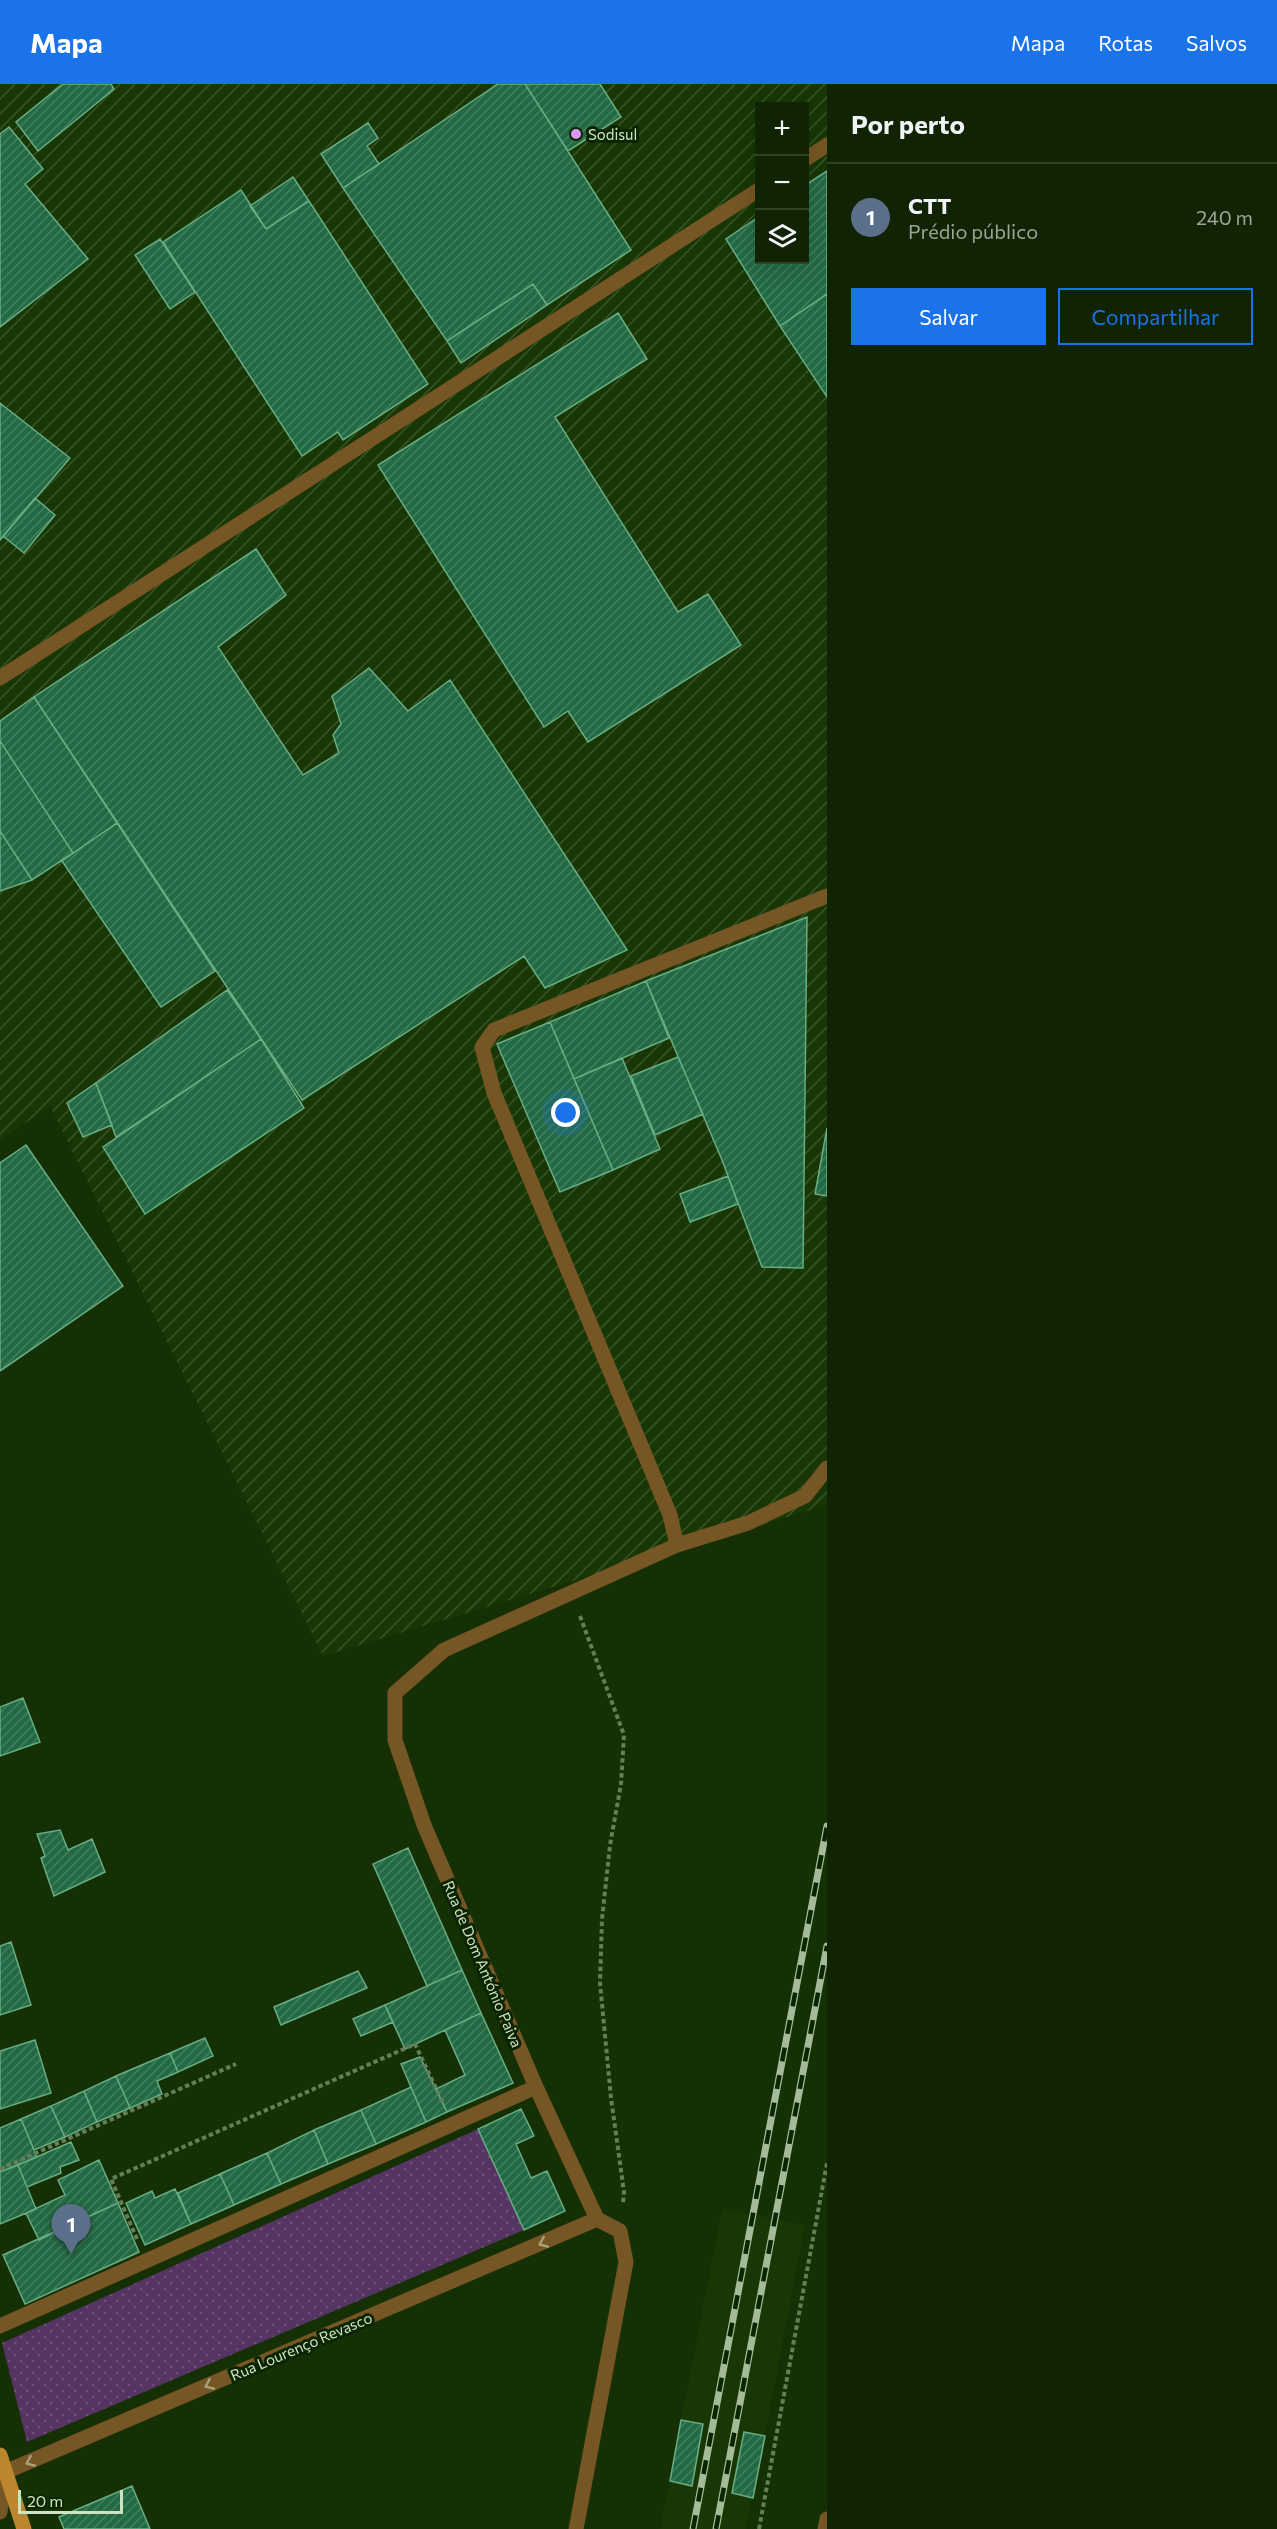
<!DOCTYPE html>
<html lang="pt">
<head>
<meta charset="utf-8">
<style>
	body { margin:0; font-family:Commissioner,sans-serif; background:#192c0e; color:#f1f3f6 }
	.controls { position:absolute; right:18px; top:18px; display:grid; overflow:hidden; border-radius:0px; box-shadow:0 6px 24px #0002 }
	.controls button { width:54px; height:54px; display:grid; place-items:center; padding:0; border:0; border-bottom:2px solid #304126; background:#102404; color:#f1f3f6; font:30px sans-serif }
	.scale { position:absolute; left:18px; bottom:15px; width:105px; box-sizing:border-box; padding-left:6px; border:3px solid #cde3c4; border-top:0; font-size:16px; line-height:21px; white-space:nowrap; color:#cde3c4; -webkit-text-stroke:4px #0b2500; paint-order:stroke }
	.you { position:absolute; left:566px; top:1029px; width:21px; height:21px; margin:-15px; border:4px solid #fff; border-radius:50%; background:#1a73e8; box-shadow:0 0 0 9px #1a73e833 }
	.badge { display:grid; place-items:center; width:39px; height:39px; border-radius:50%; background:#1a73e8; color:#fff; font-size:20px; font-weight:700 }
	.pin { position:absolute; translate:-50% -50px; filter:drop-shadow(0 2px 3px #0008) }
	.pin::after { content:''; position:absolute; top:32px; width:21px; height:18px; background:inherit; clip-path:polygon(0 0,100% 0,50% 100%) }
	.list { margin:0; padding:0; list-style:none }
	h2 { display:flex; justify-content:space-between; align-items:center; height:78px; margin:0; padding:0 24px; font-size:26px }
	h2 small { font-size:20px; font-weight:400; color:#9ca49a }
	.list li { display:grid; grid-template-columns:39px 1fr auto; gap:18px; align-items:center; box-sizing:border-box; height:108px; padding:0 24px; border-top:2px solid #304126 }
	.list b { display:block; font-size:22px; white-space:nowrap }
	.list p { margin:0; font-size:20px; white-space:nowrap; color:#9ca49a }
	.list em { font-size:20px; font-style:normal; color:#9ca49a }
	.actions { display:flex; gap:12px; padding:18px 24px }
	.actions a { flex:1; padding:14px 0; border:2px solid #1a73e8; border-radius:0px; text-align:center; font-size:21px; color:#1a73e8 }
	.actions .main { background:#1a73e8; color:#fff }
	.icon { flex:none; width:33px; height:33px; fill:none; stroke:currentColor; stroke-width:2; stroke-linecap:round; stroke-linejoin:round }
	.map { position:relative; flex:none; width:827px; height:2445px; overflow:hidden }
	header { display:flex; align-items:center; gap:36px; box-sizing:border-box; height:84px; padding:0 30px; background:#1a73e8; color:#fff }
	header strong { font-size:28px }
	nav { display:flex; gap:33px; margin-inline-start:auto; font-size:21px }
	main { display:flex }
	aside { flex:1; background:#102404 }
	.map>svg:first-child { display:block }
</style>
</head>
<body>
<header>
<strong>Mapa</strong>
<nav><a>Mapa</a><a>Rotas</a><a>Salvos</a></nav>
</header>
<main>
<div class="map">
<svg width="827" height="2445" viewBox="0 0 827 2445">
	<defs>
		<pattern id="industrial-furrows" width="10" height="10" patternUnits="userSpaceOnUse" patternTransform="scale(1.5)"><rect width="10" height="10" fill="#183705"/><path d="M-1 1l2-2M0 10L10 0M9 11l2-2" fill="none" stroke="#385428"/></pattern>
		<pattern id="garden-dots" width="8" height="8" patternUnits="userSpaceOnUse" patternTransform="scale(1.5)"><rect width="8" height="8" fill="#553362"/><path d="M2 2h.1M6 6h.1" fill="none" stroke="#6c5077" stroke-width="1.8" stroke-linecap="round"/></pattern>
		<pattern id="building-hatch" width="6" height="6" patternUnits="userSpaceOnUse" patternTransform="scale(1.5)"><rect width="6" height="6" fill="#236a44"/><path d="M-1 1l2-2M0 6l6-6M5 7l2-2" fill="none" stroke="#427f5d"/></pattern>
	</defs>
	<rect width="100%" height="100%" fill="#153005"/>
	<path fill="#183705" d="M722 2125 805 2141 765 2352 746 2445H660Z"/>
	<path fill="url(#industrial-furrows)" fill-rule="evenodd" d="M0 0H827V1421L323 1572 50 1022 0 1056ZM760 22H804V176H760Z"/>
	<path fill="url(#garden-dots)" d="M478 2045 524 2146 27 2358 2 2259Z"/>
	<path fill="url(#building-hatch)" stroke="#68ad83" stroke-width="1.5" d="M63 0H111L114 5 38 67 16 38Z
		M498 0H525L631 166 547 221 533 200 447 257 343 104Z
		M525 0H600L621 33 568 67Z
		M368 39 378 54 367 62 379 80 343 104 321 70Z
		M9 43 43 85 25 100 88 175 0 243V50Z
		M827 87V210L780 242 726 155 760 132V176H804V102Z
		M293 93 309 117 266 145 250 122Z
		M241 106 266 145 309 117 428 300 343 356 338 348 302 372 163 158Z
		M160 155 195 208 170 225 135 171Z
		M533 200 547 221 461 279 447 257Z
		M827 210V313L780 242Z
		M618 229 647 275 555 333 678 528 708 510 741 561 588 658 568 627 544 643 378 381Z
		M0 319 70 374 0 456Z
		M35 414 55 431 24 469 3 452Z
		M256 465 286 511 218 563 303 691 339 669 333 651 341 640 332 612 369 584 408 627 450 596 627 866 545 904 524 872 302 1016 34 613Z
		M34 613 117 739 73 769 0 657V637Z
		M0 657 73 769 32 796 0 747Z
		M117 739 215 887 161 923 62 777Z
		M0 747 32 796 0 807Z
		M807 833 803 1184 762 1183 722 1076 646 897Z
		M646 897 669 954 574 995 550 938Z
		M227 906 261 955 116 1053 96 999Z
		M550 938 613 1086 560 1108 497 960Z
		M261 955 304 1024 145 1130 103 1063Z
		M678 973 703 1030 655 1051 631 992Z
		M622 974 660 1065 613 1086 574 995Z
		M96 999 112 1041 83 1053 67 1019Z
		M827 1044V1112L815 1110Z
		M26 1061 123 1202 0 1287V1079Z
		M728 1092 738 1120 690 1138 680 1110Z
		M23 1614 40 1658 0 1672V1623Z
		M60 1746 68 1766 92 1755 105 1788 54 1812 41 1774 45 1772 37 1750Z
		M408 1764 462 1886 427 1902 373 1780Z
		M11 1858 31 1921 0 1931V1862Z
		M462 1886 481 1929 405 1965 385 1921Z
		M358 1887 367 1904 281 1941 274 1923Z
		M385 1921 393 1938 361 1952 353 1935Z
		M481 1929 513 1999 447 2028 436 2005 465 1991 445 1946Z
		M205 1954 213 1972 178 1988 170 1969Z
		M35 1956 51 2009 0 2025V1967Z
		M170 1969 178 1988 157 1997 162 2010 130 2024 116 1992Z
		M420 1973 447 2028 426 2038 401 1980Z
		M116 1992 130 2024 97 2038 84 2007Z
		M411 2003 426 2038 376 2060 361 2026Z
		M84 2007 97 2038 65 2053 51 2022Z
		M51 2022 65 2053 34 2066 21 2035Z
		M521 2025 534 2052 516 2060 531 2094 547 2087 565 2127 524 2146 478 2045Z
		M361 2026 376 2060 328 2080 314 2046Z
		M21 2035 37 2073 0 2088V2044Z
		M314 2046 328 2080 281 2100 267 2069Z
		M71 2058 79 2076 60 2083 61 2089 27 2103 18 2081Z
		M267 2069 281 2100 234 2121 220 2090Z
		M99 2076 118 2119 39 2156 26 2129 65 2111 58 2096Z
		M18 2081 36 2125 0 2140V2088Z
		M220 2090 234 2121 191 2140 178 2109Z
		M175 2105 191 2140 145 2161 126 2119 152 2107 155 2114Z
		M118 2119 139 2168 25 2220 3 2171Z
		M681 2336 703 2340 692 2402 670 2397Z
		M744 2348 765 2352 753 2414 732 2409Z
		M132 2402 150 2445H64L59 2433Z"/>
	<g fill="none" stroke-linecap="round" stroke-linejoin="round">
		<path stroke="#657d58" stroke-width="4" stroke-dasharray="4.5 3" stroke-linecap="butt" d="M580 1532 624 1651 621 1700 610 1761 602 1835 600 1899 611 2014 624 2108 623 2119
			M0 2085 236 1980
			M137 2155 111 2095 415 1960 443 2019
			M759 2445 827 2079"/>
		<path stroke="#765624" stroke-width="15" d="M804 76 827 61
			M0 594 760 105
			M677 1461 670 1431 494 1009 482 963 494 946 827 812
			M0 2242 536 2003
			M0 2428 5 2388 597 2135
			M576 2445 626 2178 620 2147 597 2135 536 2003 424 1741 395 1656V1609L444 1566 677 1461 748 1439 805 1412 827 1384
			M825 2445 827 2435"/>
		<path stroke="#bb862e" stroke-width="15" d="M0 2371 24 2445"/>
		<g stroke="#a4bb99" stroke-width="7">
			<path id="rail" d="M693 2445 827 1742
				M716 2445 827 1862"/>
		</g>
		<use href="#rail" stroke="#0b2500" stroke-width="4.5" stroke-dasharray="14" stroke-linecap="butt"/>
	</g>
	<defs><path id="oneway-chevron" d="M-2-3.5L2.5 0L-2 3.5" fill="none" stroke-width="1.6" stroke-linecap="round" stroke-linejoin="round" transform="scale(1.5)"/></defs>
	<g stroke="#a6a47c">
		<use href="#oneway-chevron" transform="translate(543 2159) rotate(157)"/>
		<use href="#oneway-chevron" transform="translate(209 2301) rotate(157)"/>
		<use href="#oneway-chevron" transform="translate(30 2378) rotate(157)"/>
	</g>
	<circle fill="#db99f5" stroke="#0b2500" stroke-width="2" cx="576" cy="50" r="6"/>
	<g text-anchor="middle" dominant-baseline="central" stroke-width="6" stroke-linejoin="round" paint-order="stroke">
		<g font-size="15" fill="#cde3c4" stroke="#0b2500" text-anchor="start">
			<text x="588" y="50">Sodisul</text>
		</g>
		<g font-size="15" fill="#cde3c4" stroke="#0b2500">
			<text transform="translate(483 1880) rotate(67)">Rua de Dom António Paiva</text>
			<text transform="translate(301 2262) rotate(-23)">Rua Lourenço Revasco</text>
		</g>
	</g>
</svg>
<div class="controls">
<button>+</button>
<button>−</button>
<button><svg class="icon" aria-label="layers" viewBox="0 0 24 24"><path d="M12 4l9 5-9 5-9-5zM3 14l9 5 9-5"/></svg></button>
</div>
<div class="scale">20 m</div>
<div class="you"></div>
<div class="pin badge" style="left:71px;top:2170px;background:#5c6f8a">1</div>
</div>
<aside>
<h2>Por perto<small></small></h2>
<ul class="list">
<li><span class="badge" style="background:#5c6f8a">1</span><div><b>CTT</b><p>Prédio público</p></div><em>240 m</em></li>
</ul>
<div class="actions"><a class="main">Salvar</a><a>Compartilhar</a></div>
</aside>
</main>
</body>
</html>
